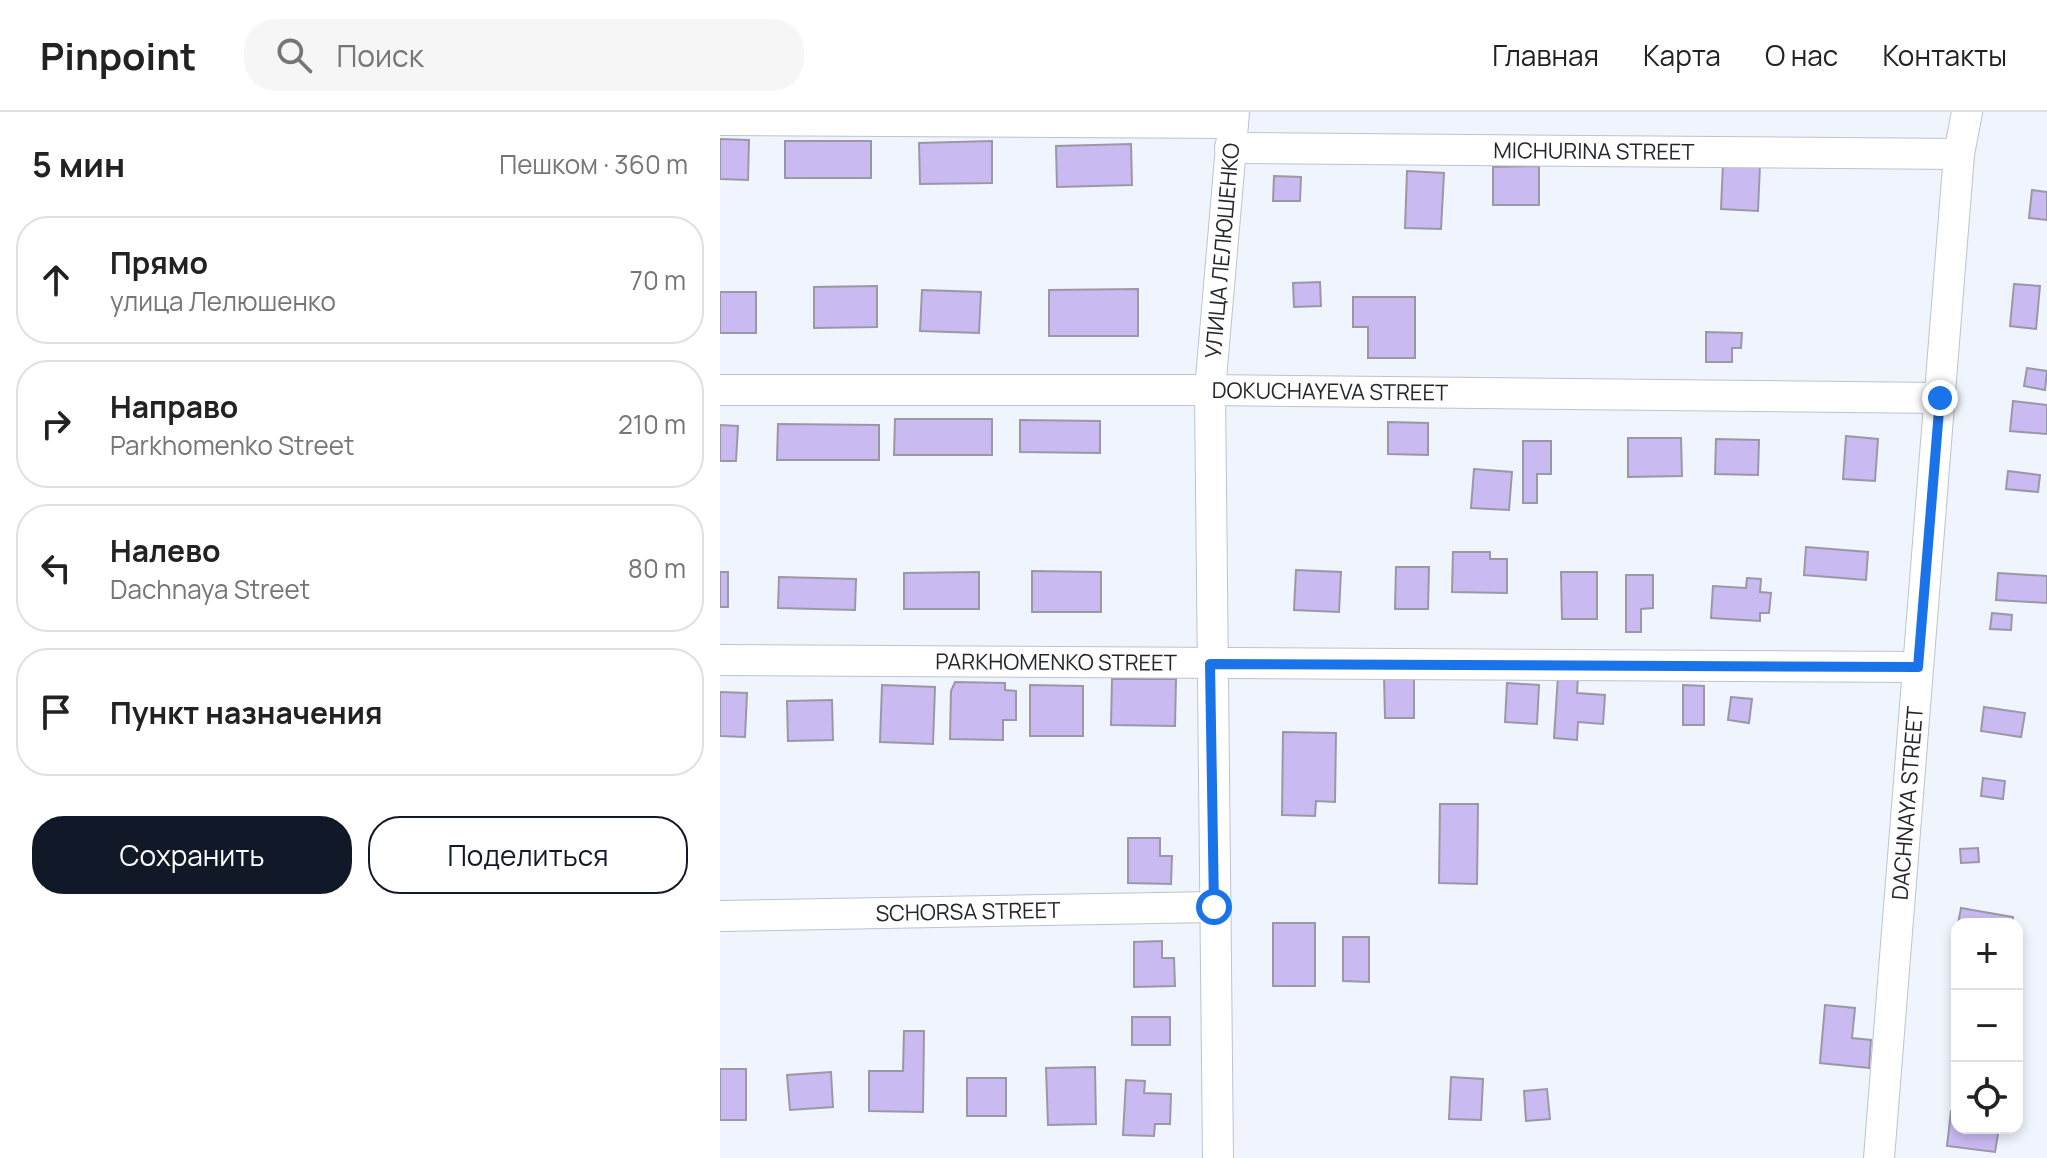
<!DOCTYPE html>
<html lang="ru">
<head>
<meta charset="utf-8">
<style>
	body { margin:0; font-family:Manrope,sans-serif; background:#f6f6f6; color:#222 }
	.controls { position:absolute; right:24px; bottom:24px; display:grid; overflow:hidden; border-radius:16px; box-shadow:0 4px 12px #0003 }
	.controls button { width:72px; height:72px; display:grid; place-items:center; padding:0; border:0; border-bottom:2px solid #e0e0e0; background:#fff; color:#222; font:40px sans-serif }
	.stop { position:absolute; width:24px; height:24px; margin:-18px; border:6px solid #1a73e8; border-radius:50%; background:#fff }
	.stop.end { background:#1a73e8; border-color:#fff; box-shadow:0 2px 8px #0008 }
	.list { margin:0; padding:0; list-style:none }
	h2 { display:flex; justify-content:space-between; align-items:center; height:104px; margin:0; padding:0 32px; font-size:34px }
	h2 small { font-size:26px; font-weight:400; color:#767676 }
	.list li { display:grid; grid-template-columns:52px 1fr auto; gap:24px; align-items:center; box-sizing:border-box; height:128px; margin:0 16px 16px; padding:0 16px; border:2px solid #e0e0e0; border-radius:32px }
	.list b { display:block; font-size:30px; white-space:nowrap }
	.list p { margin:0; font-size:26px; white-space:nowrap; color:#767676 }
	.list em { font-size:26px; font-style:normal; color:#767676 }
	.actions { display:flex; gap:16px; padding:24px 32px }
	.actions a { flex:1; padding:18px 0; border:2px solid #111827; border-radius:32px; text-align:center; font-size:28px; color:#111827 }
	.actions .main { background:#111827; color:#fff }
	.icon { flex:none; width:44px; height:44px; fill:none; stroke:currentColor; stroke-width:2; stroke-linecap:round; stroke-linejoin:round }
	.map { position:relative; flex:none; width:1327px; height:1046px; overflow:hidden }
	header { display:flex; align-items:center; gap:48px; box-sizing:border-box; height:112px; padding:0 40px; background:#fff; border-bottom:2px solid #e0e0e0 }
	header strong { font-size:38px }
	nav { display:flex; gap:44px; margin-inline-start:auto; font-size:28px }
	.search { width:560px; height:72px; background:#f6f6f6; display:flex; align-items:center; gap:20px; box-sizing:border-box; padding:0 28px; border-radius:32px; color:#767676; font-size:30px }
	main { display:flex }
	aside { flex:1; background:#fff }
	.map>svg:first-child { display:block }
</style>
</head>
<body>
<header>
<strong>Pinpoint</strong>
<div class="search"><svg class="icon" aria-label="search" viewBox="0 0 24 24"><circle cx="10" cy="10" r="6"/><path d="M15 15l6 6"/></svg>Поиск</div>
<nav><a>Главная</a><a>Карта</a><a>О нас</a><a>Контакты</a></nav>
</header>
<main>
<aside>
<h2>5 мин<small>Пешком · 360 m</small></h2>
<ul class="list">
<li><svg class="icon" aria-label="ahead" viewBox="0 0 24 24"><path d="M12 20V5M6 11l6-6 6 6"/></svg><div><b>Прямо</b><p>улица Лелюшенко</p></div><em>70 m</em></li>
<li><svg class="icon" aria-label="right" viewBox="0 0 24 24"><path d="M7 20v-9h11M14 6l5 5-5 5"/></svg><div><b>Направо</b><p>Parkhomenko Street</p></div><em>210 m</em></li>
<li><svg class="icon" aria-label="left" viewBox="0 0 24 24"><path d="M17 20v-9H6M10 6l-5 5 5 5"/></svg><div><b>Налево</b><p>Dachnaya Street</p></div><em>80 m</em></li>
<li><svg class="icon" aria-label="arrive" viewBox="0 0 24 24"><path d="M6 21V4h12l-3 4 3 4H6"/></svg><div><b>Пункт назначения</b></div></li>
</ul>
<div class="actions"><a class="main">Сохранить</a><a>Поделиться</a></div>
</aside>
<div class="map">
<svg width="1327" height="1046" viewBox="0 0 1327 1046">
	<rect width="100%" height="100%" fill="#eff4fd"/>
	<path fill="#cabaf2" stroke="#9b98a6" stroke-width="2" d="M0 27 29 28 28 68 0 67Z
		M65 29H151V66H65Z
		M272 29V71L200 72 199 31Z
		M411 32 412 73 337 75 336 34Z
		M1003 51 1040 53 1038 99 1001 97Z
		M819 54V93H773V55Z
		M687 59 724 61 721 117 685 116Z
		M554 64 581 65 580 89H553Z
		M1312 78 1327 80V108L1309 106Z
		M600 170 601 194 574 195 573 171Z
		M1294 172 1320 174 1316 217 1290 214Z
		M157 174V215L94 216V175Z
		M418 177V224H329V178Z
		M202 178 261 180 259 221 200 219Z
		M0 180H36V221H0Z
		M633 185H695V246H648V215H633Z
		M986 220 1022 221 1021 236H1012V250H986Z
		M1307 256 1327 259 1325 278 1304 274Z
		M1293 289 1327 293V322L1290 319Z
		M175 307H272V343H174Z
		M300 308 380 309V341L300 340Z
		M668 310 708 311V343L668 342Z
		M58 312 159 313V348H57Z
		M0 313 18 314 16 349H0Z
		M1126 324 1158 327 1155 369 1123 367Z
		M908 326H961L962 364 908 365Z
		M996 327 1039 328 1038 363 995 362Z
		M803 329H831V362H817V391H803Z
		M754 357 792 360 789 398 751 396Z
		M1288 359 1320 363 1318 380 1286 377Z
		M1086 435 1148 440 1146 468 1084 463Z
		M733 440H770V447H787V481L732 480Z
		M676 455H709L708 497H675Z
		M576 458 621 460 619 500 574 498Z
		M312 459 381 460V500H312Z
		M0 460H8V495H0Z
		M259 460V497H184V461Z
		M841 460H877V507H842Z
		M1278 461 1327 464V491L1276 488Z
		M906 463H933V496L921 497V520H906Z
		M59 465 136 467 135 498 58 496Z
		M1027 466 1041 467 1040 480 1051 481 1049 501H1040V509L991 506 993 474 1026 476Z
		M1272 501 1292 503 1291 518 1270 517Z
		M664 564H694V606H665Z
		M838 564 858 565 857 581 885 583 883 612 858 610 857 628 834 626Z
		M392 567H456L455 614 391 613Z
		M235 570 285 571V578L296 579V608H283V628L230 627 231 579Z
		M787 571 819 573 817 612 785 610Z
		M162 573 215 575 213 632 160 630Z
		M310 573 363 574V624H310Z
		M963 573 984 574V613H963Z
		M0 580 27 581 25 625 0 624Z
		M1011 585 1032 587 1029 611 1008 608Z
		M112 588 113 628 68 629 67 589Z
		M1264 595 1305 601 1301 625 1261 619Z
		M563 620 616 621 615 690 596 689 595 704 562 703Z
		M1263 666 1285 669 1283 687 1261 684Z
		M720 692H758L757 772 719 771Z
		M408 726H440V744H452L451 772 408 771Z
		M1258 736 1259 750 1241 751 1240 737Z
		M1241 796 1293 805 1292 812H1238Z
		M553 811H595V874H553Z
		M623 825H649V870L623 869Z
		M442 829V846H454L455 874 414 875V830Z
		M1105 893 1135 896 1132 926 1151 928 1149 956 1100 951Z
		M412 905H450V933H412Z
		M184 919H204L203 1000 149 999V959H183Z
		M375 955 376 1012 328 1013 326 956Z
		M0 957H26V1008H0Z
		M111 960 113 995 70 998 67 963Z
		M731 965 763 967 761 1008 729 1007Z
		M247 966H286V1004H247Z
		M406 968 425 969 424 981 451 982 450 1012H435L434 1024 403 1023Z
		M827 977 830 1007 806 1009 804 979Z
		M1231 999H1237V1016H1279L1275 1040 1227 1034Z"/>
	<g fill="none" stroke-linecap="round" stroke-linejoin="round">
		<g stroke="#bcc3d1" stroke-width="32">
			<g id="minor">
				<path d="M0 8 513 11"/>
				<path id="s1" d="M510 36 1239 42"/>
				<path id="s2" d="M0 278H490L1220 286"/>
				<path id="s3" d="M0 548 1198 555"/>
				<path id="s4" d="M0 804 494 795"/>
				<path id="s5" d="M498 1046 490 278 514 0"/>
				<path id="s6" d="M1159 1046 1239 42 1247 0"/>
			</g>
		</g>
		<use href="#minor" stroke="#fff" stroke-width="30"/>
	</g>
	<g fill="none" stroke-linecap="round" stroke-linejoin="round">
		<path stroke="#1a73e8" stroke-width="10" d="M494 795 490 552 1198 555 1220 286"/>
	</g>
	<g text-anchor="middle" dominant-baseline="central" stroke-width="6" stroke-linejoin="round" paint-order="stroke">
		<g font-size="22" fill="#24262c" stroke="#fff">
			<text stroke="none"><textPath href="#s1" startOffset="364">MICHURINA STREET</textPath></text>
			<text stroke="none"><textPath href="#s5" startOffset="908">УЛИЦА ЛЕЛЮШЕНКО</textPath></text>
			<text stroke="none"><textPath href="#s2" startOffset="610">DOKUCHAYEVA STREET</textPath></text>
			<text stroke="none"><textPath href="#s3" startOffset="336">PARKHOMENKO STREET</textPath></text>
			<text stroke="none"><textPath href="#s6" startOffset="356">DACHNAYA STREET</textPath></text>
			<text stroke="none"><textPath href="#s4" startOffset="248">SCHORSA STREET</textPath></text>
		</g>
	</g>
</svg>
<div class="controls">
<button>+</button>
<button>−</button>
<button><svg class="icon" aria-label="locate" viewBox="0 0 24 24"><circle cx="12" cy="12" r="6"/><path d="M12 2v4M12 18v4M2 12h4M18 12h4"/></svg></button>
</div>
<div class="stop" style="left:494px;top:795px"></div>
<div class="stop end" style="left:1220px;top:286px"></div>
</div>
</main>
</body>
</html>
